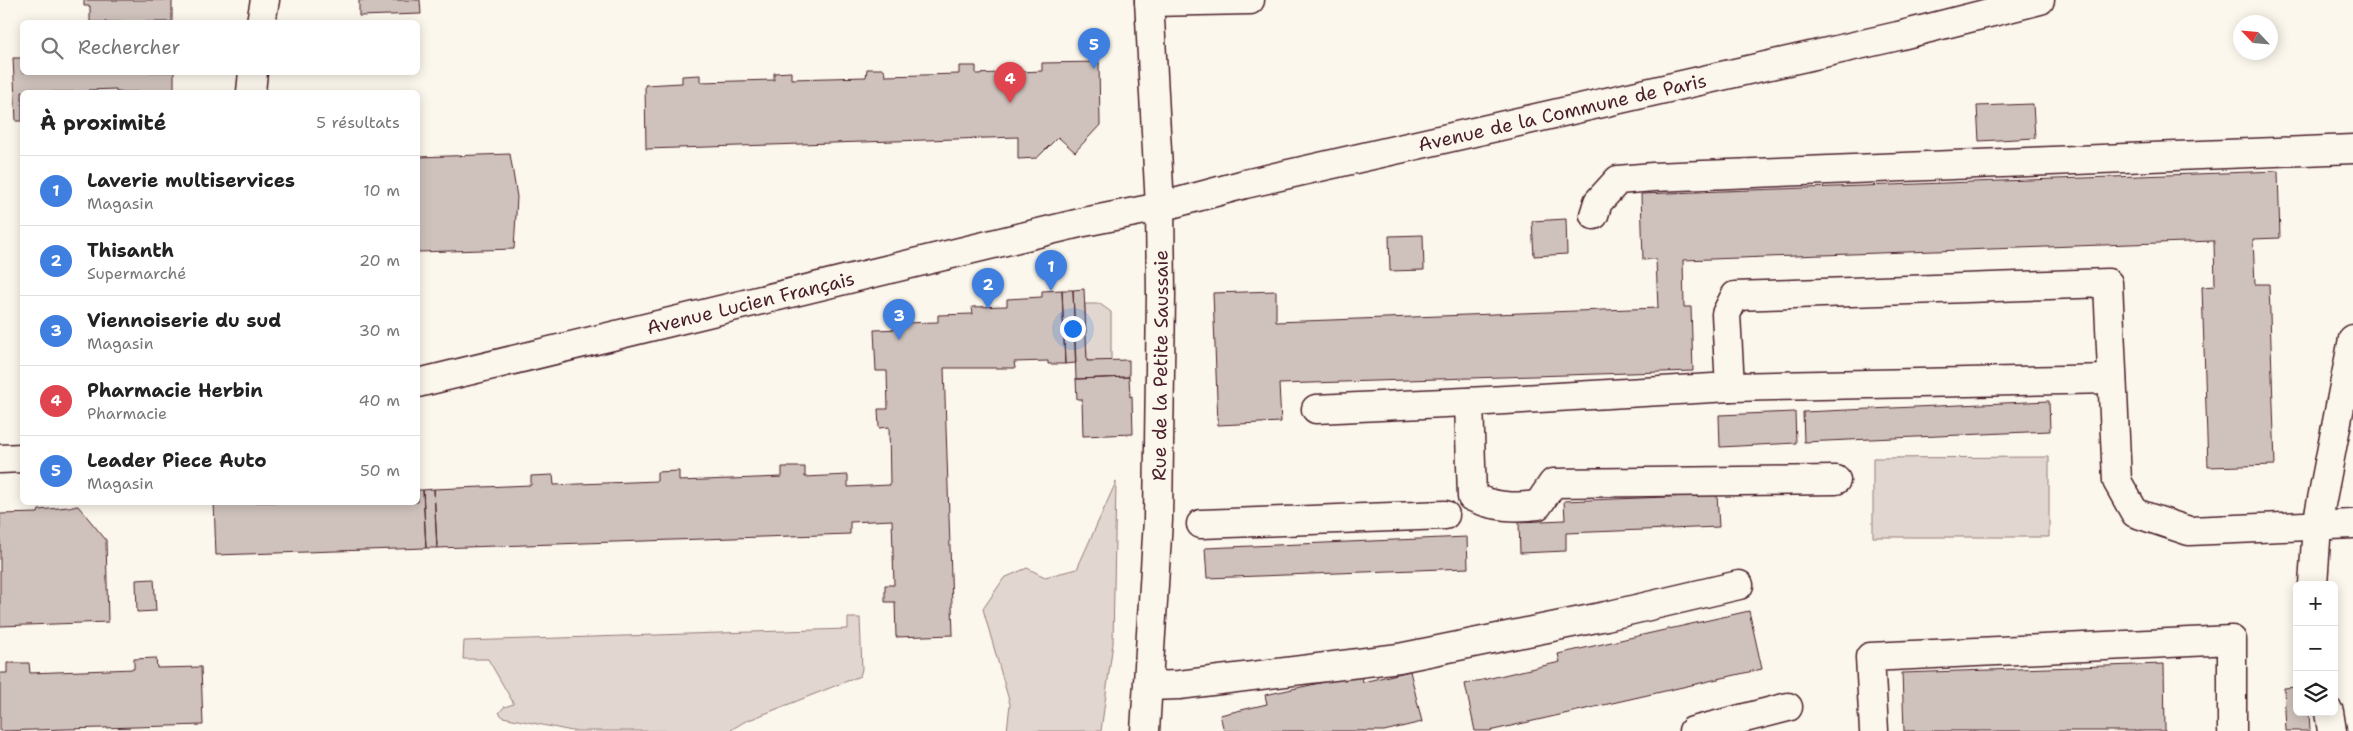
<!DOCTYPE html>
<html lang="fr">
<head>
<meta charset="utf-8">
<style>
	body { margin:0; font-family:"Shantell Sans",sans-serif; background:#f6f6f6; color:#222 }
	.controls { position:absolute; right:15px; bottom:15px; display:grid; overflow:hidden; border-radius:8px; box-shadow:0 2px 12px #0003 }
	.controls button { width:45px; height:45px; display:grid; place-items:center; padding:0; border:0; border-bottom:1px solid #e0e0e0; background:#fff; color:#222; font:25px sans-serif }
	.compass { position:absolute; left:2233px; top:15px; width:45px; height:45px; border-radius:50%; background:#fff; box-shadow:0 2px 12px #0003; rotate:296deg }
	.you { position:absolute; left:1072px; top:328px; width:18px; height:18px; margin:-12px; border:4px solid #fff; border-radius:50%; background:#1a73e8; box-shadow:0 0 0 8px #1a73e833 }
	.badge { display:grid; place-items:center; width:32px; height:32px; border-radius:50%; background:#db2777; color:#fff; font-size:16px; font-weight:700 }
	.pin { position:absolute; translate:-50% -41px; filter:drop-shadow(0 1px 2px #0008) }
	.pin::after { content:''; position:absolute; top:26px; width:18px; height:15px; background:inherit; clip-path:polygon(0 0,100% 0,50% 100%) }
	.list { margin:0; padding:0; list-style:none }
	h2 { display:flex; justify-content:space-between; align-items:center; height:65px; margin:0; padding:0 20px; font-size:21px }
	h2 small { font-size:16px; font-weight:400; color:#767676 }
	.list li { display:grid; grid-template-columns:32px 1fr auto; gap:15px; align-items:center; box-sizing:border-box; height:70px; padding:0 20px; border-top:1px solid #e0e0e0 }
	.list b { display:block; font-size:19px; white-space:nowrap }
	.list p { margin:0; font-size:16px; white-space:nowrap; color:#767676 }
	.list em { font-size:16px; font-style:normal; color:#767676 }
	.icon { flex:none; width:28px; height:28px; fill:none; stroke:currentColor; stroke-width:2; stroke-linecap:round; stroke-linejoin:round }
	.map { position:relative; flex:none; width:2353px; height:731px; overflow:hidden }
	.search { position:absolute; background:#fff; box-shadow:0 2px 12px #0003; left:20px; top:20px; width:400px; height:55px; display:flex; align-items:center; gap:12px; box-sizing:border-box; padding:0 18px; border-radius:8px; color:#767676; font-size:19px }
	.panel { position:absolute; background:#fff; box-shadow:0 2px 12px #0003; left:20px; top:90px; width:400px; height:415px; border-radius:8px }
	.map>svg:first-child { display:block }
</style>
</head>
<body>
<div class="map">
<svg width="2353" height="731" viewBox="0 0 2353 731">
	<rect width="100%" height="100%" fill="#fbf7ec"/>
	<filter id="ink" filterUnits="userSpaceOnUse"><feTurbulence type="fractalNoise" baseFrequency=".02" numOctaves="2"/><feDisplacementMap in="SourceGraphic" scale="10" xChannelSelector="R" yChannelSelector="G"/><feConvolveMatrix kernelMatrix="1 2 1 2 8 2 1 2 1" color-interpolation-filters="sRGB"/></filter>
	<g filter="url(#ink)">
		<path fill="#e2d7d0" stroke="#967b7e" d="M1085 304H1100L1111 312V361H1087Z
			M2049 457V537H1873V458Z
			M1116 482 1113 643 1101 731H1007L1010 704 983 609 1004 578 1027 568 1045 577 1077 569Z
			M848 618H860L862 669 860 676 744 722 729 731H572L503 717 499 713 504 707 514 704 488 659H463L464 641 848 629Z"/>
		<path fill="#cfc2bc" stroke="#4a1f2b" d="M84 0H172V22H90V6H84Z
			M359 0H420L421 14 359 16Z
			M13 58H22V72H174V92H116V89L89 90V92H22V121H16Z
			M1099 62 1100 125 1075 152 1058 137 1037 158 1018 159V137L646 149 645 85 682 83V76L700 75V82L774 80V73L791 72V79L866 77 867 69H884L885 76 959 74V66H976V74L1042 71V63Z
			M2033 104 2035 138 1979 141 1977 106Z
			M510 154 517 197 514 249 418 252V157Z
			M2278 171 2280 238 2253 239 2255 284H2269L2275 465 2208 467 2202 287 2215 286 2214 241 1683 260 1684 307H1691L1693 371 1279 384 1281 422 1218 425 1213 293 1276 291V322L1658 308 1656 259 1643 260 1641 194Z
			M1566 219 1567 254 1534 256 1532 221Z
			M1423 235 1424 270 1390 271 1389 236Z
			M1084 289 1087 361 1129 360V377L1076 379 1073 290Z
			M1062 290H1073L1076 363 1065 364Z
			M1062 290 1065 364H1048V361L1014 362 1015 368H944L953 635 896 637 895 602H885V585H894L892 520 850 522V534L437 548 434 489 531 485V476L553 475 554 485 657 481V472L679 471V481L782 477V467H805V477L848 475V487L890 485 889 427 879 428 878 409H888L887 371H876L874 330 903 329 902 323 938 322V315L973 314 972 307 1007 306V299L1042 297V291Z
			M1129 377 1130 397 1132 396 1133 434 1083 436 1082 399H1077L1076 379Z
			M2049 401 2050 431 1804 442 1803 412Z
			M1795 412 1796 443 1720 447 1719 415Z
			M434 489 437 548H426L423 490Z
			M418 490H423L426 548 216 555 214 502H418Z
			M1717 495 1719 527 1566 533V551L1520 553 1519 522 1565 520 1564 501Z
			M78 506 106 540 108 622 0 626V514L38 513 39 510Z
			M1467 537 1468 568 1207 578 1205 548Z
			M154 579 156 611 137 612 136 580Z
			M1749 611 1762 669 1489 731H1475L1465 684 1560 662 1558 654Z
			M156 658 157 668 201 667 203 725 0 731V673H7V663H29L30 673 134 669V659Z
			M2164 664 2165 731H1904L1902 673Z
			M1410 671 1422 722 1384 731H1224L1220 715 1267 704 1265 695 1361 674 1363 682Z
			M2297 687V712H2309L2310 731H2286L2284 688Z"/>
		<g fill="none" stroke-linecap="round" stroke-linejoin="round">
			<g stroke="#4a1f2b" stroke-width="31">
				<g id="minor">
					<path d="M1149 2 1250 0"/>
					<path d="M261 22 265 0"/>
					<path d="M251 92 253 72"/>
					<path d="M1594 215 1598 202 1618 180 1653 177 2353 149"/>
					<path id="s1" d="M418 383 1084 222 1160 207 1245 184 1898 36 2040 0"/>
					<path d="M1730 387 1726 314 1735 296 2108 283 2117 481 2135 513 2189 531 2353 524"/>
					<path d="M1469 402 1472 497C1494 507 1514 508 1538 505L1553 483 1836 480"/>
					<path d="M1316 409 1487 401 1730 387 2112 379"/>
					<path d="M0 459 22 458"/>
					<path d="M1201 524 1445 515"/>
					<path d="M2313 585 2317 525 2353 339"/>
					<path d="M1149 686 1179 685 1399 658 1606 616 1739 585"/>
					<path d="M2329 712 2332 731"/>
					<path id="s2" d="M1145 731 1158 520 1161 295 1160 207 1149 0"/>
					<path d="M1693 731 1788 707"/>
					<path d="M1874 731 1870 657 2232 640V731"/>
				</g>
			</g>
			<use href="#minor" stroke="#fbf7ec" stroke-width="28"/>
		</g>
	</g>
	<g text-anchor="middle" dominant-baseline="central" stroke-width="4" stroke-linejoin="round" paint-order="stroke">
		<g font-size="19" fill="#4a1f2b" stroke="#fbf7ec">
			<text stroke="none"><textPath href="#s1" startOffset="1176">Avenue de la Commune de Paris</textPath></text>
			<text stroke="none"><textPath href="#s1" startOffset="342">Avenue Lucien Français</textPath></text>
			<text stroke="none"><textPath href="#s2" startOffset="366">Rue de la Petite Saussaie</textPath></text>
		</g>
	</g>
</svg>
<div class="controls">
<button>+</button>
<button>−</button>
<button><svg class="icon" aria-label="layers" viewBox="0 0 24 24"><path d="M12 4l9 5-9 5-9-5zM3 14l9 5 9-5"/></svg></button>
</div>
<svg class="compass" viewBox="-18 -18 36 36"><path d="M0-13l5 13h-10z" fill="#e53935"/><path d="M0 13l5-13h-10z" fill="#767676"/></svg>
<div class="you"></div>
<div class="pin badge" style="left:1051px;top:291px;background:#3f7fe0">1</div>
<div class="pin badge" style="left:988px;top:309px;background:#3f7fe0">2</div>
<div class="pin badge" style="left:899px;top:340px;background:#3f7fe0">3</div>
<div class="pin badge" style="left:1010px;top:103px;background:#e0444e">4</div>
<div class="pin badge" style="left:1094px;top:69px;background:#3f7fe0">5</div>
<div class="search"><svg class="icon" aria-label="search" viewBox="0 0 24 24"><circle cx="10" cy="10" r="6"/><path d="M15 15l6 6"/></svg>Rechercher</div>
<section class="panel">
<h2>À proximité<small>5 résultats</small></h2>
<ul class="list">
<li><span class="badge" style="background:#3f7fe0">1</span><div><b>Laverie multiservices</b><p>Magasin</p></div><em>10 m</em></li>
<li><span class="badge" style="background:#3f7fe0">2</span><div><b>Thisanth</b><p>Supermarché</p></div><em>20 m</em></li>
<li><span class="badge" style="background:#3f7fe0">3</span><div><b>Viennoiserie du sud</b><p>Magasin</p></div><em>30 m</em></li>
<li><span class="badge" style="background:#e0444e">4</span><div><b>Pharmacie Herbin</b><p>Pharmacie</p></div><em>40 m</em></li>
<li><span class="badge" style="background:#3f7fe0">5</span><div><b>Leader Piece Auto</b><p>Magasin</p></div><em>50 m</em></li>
</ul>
</section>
</div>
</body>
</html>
